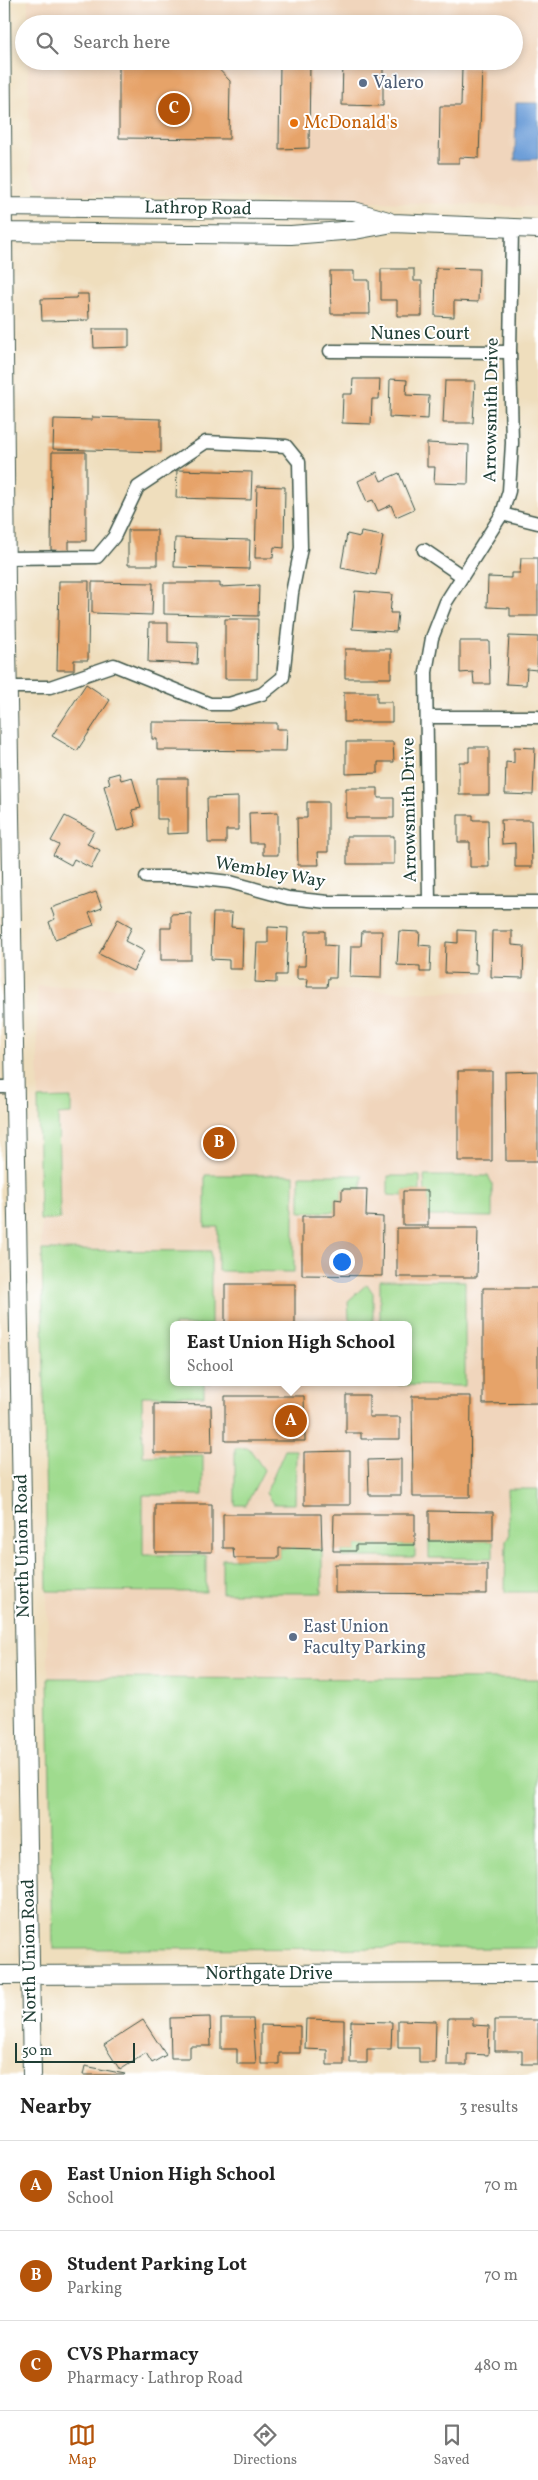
<!DOCTYPE html>
<html lang="en">
<head>
<meta charset="utf-8">
<style>
	body { margin:0; font-family:Vollkorn,serif; background:#f2f2f2; color:#222 }
	.scale { position:absolute; left:15px; bottom:12px; width:120px; box-sizing:border-box; padding-left:5px; border:2px solid #1f3d34; border-top:0; font-size:14px; line-height:18px; white-space:nowrap; color:#1f3d34; -webkit-text-stroke:4px #fff; paint-order:stroke }
	.you { position:absolute; left:341px; top:1261px; width:18px; height:18px; margin:-12px; border:4px solid #fff; border-radius:50%; background:#1a73e8; box-shadow:0 0 0 8px #1a73e833 }
	.badge { display:grid; place-items:center; width:32px; height:32px; border-radius:50%; background:#b45309; color:#fff; font-size:16px; font-weight:700 }
	.pin { position:absolute; translate:-50% -50%; border:2px solid #fff; box-shadow:0 1px 5px #0006 }
	.popup { position:absolute; left:170px; top:1321px; width:242px; height:65px; box-sizing:border-box; display:grid; place-content:center; border-radius:8px; background:#fff; filter:drop-shadow(0 1px 4px #0005); font-size:16px; white-space:nowrap; color:#767676 }
	.popup b { font-size:19px; color:#222 }
	.popup::after { content:''; position:absolute; left:50%; top:100%; margin-left:-10px; border:10px solid transparent; border-top-color:#fff }
	.list { margin:0; padding:0; list-style:none }
	h2 { display:flex; justify-content:space-between; align-items:center; height:65px; margin:0; padding:0 20px; font-size:21px }
	h2 small { font-size:16px; font-weight:400; color:#767676 }
	.list li { display:grid; grid-template-columns:32px 1fr auto; gap:15px; align-items:center; box-sizing:border-box; height:90px; padding:0 20px; border-top:1px solid #e0e0e0 }
	.list b { display:block; font-size:19px; white-space:nowrap }
	.list p { margin:0; font-size:16px; white-space:nowrap; color:#767676 }
	.list em { font-size:16px; font-style:normal; color:#767676 }
	.icon { flex:none; width:28px; height:28px; fill:none; stroke:currentColor; stroke-width:2; stroke-linecap:round; stroke-linejoin:round }
	.map { position:relative; flex:none; width:538px; height:2075px; overflow:hidden }
	.search { position:absolute; background:#fff; box-shadow:0 2px 8px #0003; left:15px; right:15px; top:15px; height:55px; display:flex; align-items:center; gap:12px; box-sizing:border-box; padding:0 18px; border-radius:28px; color:#767676; font-size:19px }
	.sheet { height:335px; background:#fff }
	nav { display:flex; justify-content:space-around; align-items:center; box-sizing:border-box; height:70px; border-top:1px solid #e0e0e0; background:#fff; font-size:14px; color:#767676 }
	nav a { display:grid; justify-items:center; gap:2px }
	nav .on { color:#b45309 }
	.map>svg:first-child { display:block }
</style>
</head>
<body>
<div class="map">
<svg width="538" height="2075" viewBox="0 0 538 2075">
	<rect width="100%" height="100%" fill="#fff"/>
	<filter id="ink" filterUnits="userSpaceOnUse"><feTurbulence type="fractalNoise" baseFrequency=".02" numOctaves="2"/><feDisplacementMap in="SourceGraphic" scale="10" xChannelSelector="R" yChannelSelector="G"/><feConvolveMatrix kernelMatrix="1 2 1 2 8 2 1 2 1" color-interpolation-filters="sRGB"/></filter>
	<filter id="wash" filterUnits="userSpaceOnUse"><feTurbulence type="fractalNoise" baseFrequency=".0096" numOctaves="4" result="noise"/><feDisplacementMap in="SourceGraphic" scale="20" xChannelSelector="R" yChannelSelector="G"/><feGaussianBlur stdDeviation="1.12" result="paint"/><feColorMatrix in="noise" values="0 0 0 0 0 0 0 0 0 0 0 0 0 0 0 0 0 1.4 0 .05"/><feComposite in="paint" operator="in"/></filter>
	<g filter="url(#wash)">
		<rect width="100%" height="100%" fill="#efdebd"/>
		<path fill="#f0d5bc" fill-rule="evenodd" d="M28 0H538V207L50 192 38 185 30 169 28 61H514V24H28Z
			M37 986 538 993V1948L53 1949ZM174 1325H408V1382H174Z"/>
		<path fill="#9fdb8e" stroke="#5f8c61" d="M71 1098V1114L58 1115 60 1219 40 1220 38 1099Z
			M205 1175H294V1272L218 1271V1227H205Z
			M300 1175H362V1189H342V1200L335 1199V1212H300Z
			M388 1176H420V1191H403V1196L388 1195Z
			M424 1176H488L492 1183V1217L428 1216V1192H425Z
			M42 1250 211 1251V1325H174V1382H211V1383H204V1396H142L143 1456 203 1455V1495H143V1555H206V1592L47 1591Z
			M380 1280 465 1281V1386L398 1385 395 1382H408V1325H380Z
			M367 1284 373 1293V1321L368 1325H354L349 1319 348 1301Z
			M235 1448H249L264 1470 246 1505H235Z
			M285 1450H296L295 1504H273L266 1493Z
			M507 1489H538V1592H505L506 1541 509 1536Z
			M429 1541H493V1558H429Z
			M356 1545H415V1557H342V1551H356Z
			M279 1548 322 1549V1593H222V1559L279 1558Z
			M48 1678 538 1679V1948L53 1949Z"/>
		<path fill="#6d9ed8" stroke="#466e86" d="M516 103H538V159L515 160Z"/>
		<g id="blocks">
			<path fill="#e6a369" d="M119 61H211L230 81 229 139 119 138Z
				M280 61H310L309 148 279 149Z
				M343 61H383V106L342 105Z
				M462 67 482 68 479 158 459 157V163H439L440 106H461Z
				M436 268 479 269 478 302 454 301V317L435 316Z
				M381 269H414V281H422V316H397V300H381Z
				M330 271H354V280H369L370 314H331Z
				M77 294H88L89 320 42 321 41 299 76 298Z
				M93 329H129V347L94 348Z
				M353 379H380L379 399H372L371 424 342 423 343 394H352Z
				M390 379 407 380 406 395 429 396 428 419 389 417Z
				M445 381H475L473 423H443Z
				M92 417 161 419V452L53 449 54 419 92 420Z
				M427 443 469 445 468 484 434 483 435 467H427Z
				M52 452H86V541H69V551L51 550Z
				M177 470 252 472 251 500 176 498Z
				M377 472 381 481 399 473 414 509 396 517 391 505 378 511 373 500 367 502 358 481Z
				M257 486 285 487 284 548 274 547 273 558H255Z
				M128 530H157V565H128Z
				M361 532 383 536 376 575 341 568 347 534 360 537Z
				M175 538 250 540 249 569 174 567Z
				M521 558H538V616H510V608L487 607 488 577 511 578V573H520Z
				M59 581H89L88 660H74V670H57Z
				M92 582 153 583 152 615 92 613Z
				M164 583H220V587L259 585 258 616 164 614Z
				M355 591 392 594 390 613H398L396 632 352 629Z
				M225 619H258L257 679H225Z
				M149 623H168V642L198 643 197 664 148 662Z
				M509 636 538 637 537 670 527 669 526 685 506 684Z
				M460 641H489L490 684H474L473 672 460 673Z
				M345 649H391V678H345Z
				M86 684 110 700 77 751 52 736Z
				M344 692H377V702H392V722H344Z
				M152 722 277 723V729H287L286 751 157 750V739H152Z
				M346 742H393L394 762H378V773L346 774Z
				M469 747H489V795H459V762H469Z
				M514 747 535 748 533 795 505 794 506 762 514 763Z
				M119 773 121 780 132 777 141 808 132 810 136 826 117 831 104 786 110 784 108 776Z
				M157 778H188V833L167 834V819H157Z
				M346 788H378V798H394V818H346Z
				M238 797V830H226V843H208L207 798Z
				M307 802H328V852H318L319 865H298L297 818H307Z
				M278 812V855H263V843H250L249 813Z
				M458 815H473V820H488L489 867H470V842H458Z
				M65 816 94 831 87 844 100 850 91 868 74 859 71 865 53 855 59 845 51 841Z
				M501 820H531L532 867H515V843L502 844Z
				M347 836H394V864H347Z
				M96 892 102 908 89 913 94 925 55 939 49 922 55 919 51 908Z
				M191 913V960H161V928H171V914Z
				M213 913H232L231 927 243 928 242 969H229V960L211 959Z
				M118 919 132 927 125 941 144 951 133 971 99 954Z
				M268 927 288 928 286 975H276V983L255 982 257 943H268Z
				M458 930 476 931 475 964H477V974L445 973 446 942 458 943Z
				M306 931H325V945L337 946 336 978H328L327 987H307L308 979H297V966H305Z
				M362 931H382L381 978 350 977 351 946H361Z
				M399 931 420 932 419 945 431 946 430 972H420V966L397 965Z
				M492 931H512V945L524 946 523 978 491 977Z
				M458 1071H492V1161H458Z
				M538 1071V1161H506L505 1072Z
				M342 1189H367L366 1216 383 1217 382 1276 302 1275V1216H335V1199L342 1200Z
				M403 1191H428V1225H403Z
				M397 1228H478L477 1277H397Z
				M225 1284H295V1325H225Z
				M483 1288H538V1403L483 1404Z
				M346 1395H369V1417H400V1439H361V1433H346Z
				M225 1396H304L305 1441H225Z
				M412 1396H471L470 1497H413Z
				M154 1404 211 1405 212 1453H154Z
				M350 1451V1505H304V1452Z
				M401 1459V1495H369L368 1460Z
				M155 1504H212V1552H155Z
				M429 1511 493 1512V1541H429Z
				M223 1514H321L322 1549 279 1548V1558H234L233 1548H223Z
				M334 1514H415V1545H356V1551H333Z
				M335 1564H487V1594L335 1593Z
				M210 2017 211 2046H190V2058H171L170 2018Z
				M448 2018H473V2025L489 2026 488 2055 467 2054V2065H447Z
				M221 2019H253L256 2064H237V2049H221Z
				M306 2019 344 2020V2065H327V2050L305 2049Z
				M143 2020 166 2055 152 2063 146 2053 120 2070 104 2045Z
				M398 2020 436 2021 435 2063H419V2048H398Z
				M495 2020H538V2064H522V2051H495Z
				M351 2021 392 2022 391 2049H367V2063H350Z
				M261 2025 300 2026V2053H279V2064H261Z
				M85 2066 125 2074 124 2075H83Z"/>
		</g>
	</g>
	<g filter="url(#ink)">
		<use href="#blocks" fill-opacity="0" stroke="#3e5549" stroke-width="1"/>
		<g fill="none" stroke-linecap="round" stroke-linejoin="round">
			<g stroke="#3e5549" stroke-width="15">
				<path id="street" d="M330 351 510 352
					M502 514 538 523
					M424 550 462 576
					M6 558 97 557 114 537 138 487 206 442 286 446 299 462 301 548 292 593 283 677 262 694 229 704H210L114 665 50 687H9
					M427 717H538
					M146 877H185L230 882 288 898 328 902H538
					M429 902 426 672 432 638 446 602 502 514 509 491 512 443 510 352 512 228
					M0 1087H15"/>
			</g>
			<g stroke="#3e5549" stroke-width="20">
				<path id="secondary" d="M1 0 6 587 32 2075
					M0 207 354 211 388 221
					M0 232 291 235 355 230 393 223 538 229
					M0 1975 538 1973"/>
			</g>
			<use href="#street" stroke="#fff" stroke-width="12"/>
			<use href="#secondary" stroke="#fff" stroke-width="18"/>
		</g>
	</g>
	<g fill="#5c6f8a" stroke="#fff" stroke-width="2">
		<circle cx="363" cy="83" r="5"/>
		<circle cx="293" cy="1637" r="5"/>
	</g>
	<circle fill="#e8710a" stroke="#fff" stroke-width="2" cx="294" cy="123" r="5"/>
	<g text-anchor="middle" dominant-baseline="central" stroke-width="4" stroke-linejoin="round" paint-order="stroke">
		<g font-size="18" fill="#4e5e75" stroke="#fff" text-anchor="start">
			<text x="373" y="83">Valero</text>
			<text x="303" y="1627">East Union<tspan x="303" dy="21">Faculty Parking</tspan></text>
		</g>
		<g font-size="18" fill="#c56008" stroke="#fff" text-anchor="start">
			<text x="304" y="123">McDonald's</text>
		</g>
		<g font-size="18" fill="#1f3d34" stroke="#fff">
			<text transform="translate(198 209) rotate(1)">Lathrop Road</text>
			<text x="420" y="334">Nunes Court</text>
			<text transform="translate(492 410) rotate(-89)">Arrowsmith Drive</text>
			<text transform="translate(410 810) rotate(-91)">Arrowsmith Drive</text>
			<text transform="translate(270 873) rotate(10)">Wembley Way</text>
			<text transform="translate(23 1546) rotate(-91)">North Union Road</text>
			<text transform="translate(30 1951) rotate(-91)">North Union Road</text>
			<text x="269" y="1974">Northgate Drive</text>
		</g>
	</g>
</svg>
<div class="scale">50 m</div>
<div class="you"></div>
<div class="pin badge" style="left:291px;top:1421px">A</div>
<div class="popup"><b>East Union High School</b>School</div>
<div class="pin badge" style="left:219px;top:1143px">B</div>
<div class="pin badge" style="left:174px;top:109px">C</div>
<div class="search"><svg class="icon" aria-label="search" viewBox="0 0 24 24"><circle cx="10" cy="10" r="6"/><path d="M15 15l6 6"/></svg>Search here</div>
</div>
<section class="sheet">
<h2>Nearby<small>3 results</small></h2>
<ul class="list">
<li><span class="badge">A</span><div><b>East Union High School</b><p>School</p></div><em>70 m</em></li>
<li><span class="badge">B</span><div><b>Student Parking Lot</b><p>Parking</p></div><em>70 m</em></li>
<li><span class="badge">C</span><div><b>CVS Pharmacy</b><p>Pharmacy · Lathrop Road</p></div><em>480 m</em></li>
</ul>
</section>
<nav>
<a class="on"><svg class="icon" aria-label="map" viewBox="0 0 24 24"><path d="M3 6l6-2 6 2 6-2v14l-6 2-6-2-6 2zM9 4v14M15 6v14"/></svg>Map</a>
<a><svg class="icon" aria-label="directions" viewBox="0 0 24 24"><path d="M12 3l9 9-9 9-9-9zM9 14v-3h6M13 9l2 2-2 2"/></svg>Directions</a>
<a><svg class="icon" aria-label="saved" viewBox="0 0 24 24"><path d="M7 4h10v16l-5-4-5 4z"/></svg>Saved</a>
</nav>
</body>
</html>
